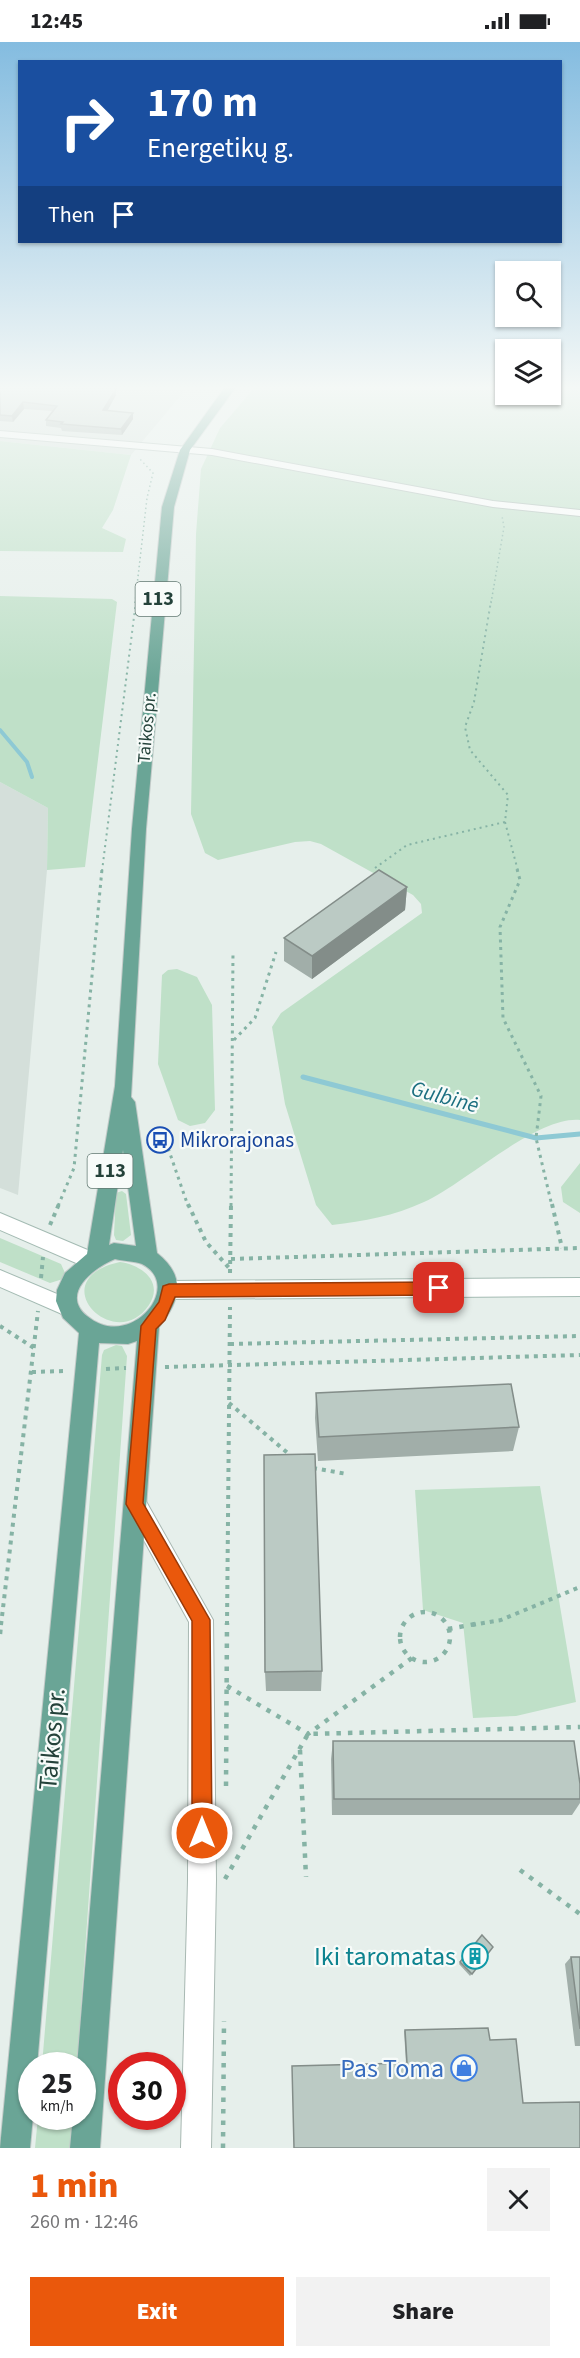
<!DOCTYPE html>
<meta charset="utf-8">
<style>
body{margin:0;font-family:"Source Sans 3",sans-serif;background:#f2f2f2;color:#202124;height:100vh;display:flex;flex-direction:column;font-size:22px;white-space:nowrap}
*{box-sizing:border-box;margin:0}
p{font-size:20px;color:#757577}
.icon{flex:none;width:33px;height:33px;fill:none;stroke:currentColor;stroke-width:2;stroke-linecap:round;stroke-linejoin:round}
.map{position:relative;height:2106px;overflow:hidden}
.drawer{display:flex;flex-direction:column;background:#fff;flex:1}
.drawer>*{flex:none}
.hud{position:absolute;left:18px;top:18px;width:544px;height:183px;border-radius:0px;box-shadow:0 2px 4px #0004;background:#1a4fa0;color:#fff;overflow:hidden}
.controls{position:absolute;left:495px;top:219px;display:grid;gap:12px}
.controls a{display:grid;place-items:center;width:66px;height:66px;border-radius:0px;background:#fff;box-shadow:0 2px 4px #0004;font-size:30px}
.speed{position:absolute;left:18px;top:2010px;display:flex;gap:12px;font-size:30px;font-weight:700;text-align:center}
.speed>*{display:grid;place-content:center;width:78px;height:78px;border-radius:50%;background:#fff;box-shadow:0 2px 4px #0004;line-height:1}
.speed small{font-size:15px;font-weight:400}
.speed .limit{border:9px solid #d22;background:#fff;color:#111}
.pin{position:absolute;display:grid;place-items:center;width:51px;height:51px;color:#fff;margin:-26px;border-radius:12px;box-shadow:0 3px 9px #0006}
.me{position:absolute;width:66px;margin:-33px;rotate:0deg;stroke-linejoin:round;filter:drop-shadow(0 0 4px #0008)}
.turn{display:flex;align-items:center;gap:21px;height:126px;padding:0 30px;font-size:27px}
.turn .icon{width:78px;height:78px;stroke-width:2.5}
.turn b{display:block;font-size:42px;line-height:51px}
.then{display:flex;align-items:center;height:57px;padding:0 30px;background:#0003;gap:12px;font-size:22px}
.round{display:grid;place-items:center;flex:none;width:63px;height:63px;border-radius:0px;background:#f2f2f2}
.summary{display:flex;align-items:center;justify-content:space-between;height:102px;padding:0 30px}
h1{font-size:36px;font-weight:800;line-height:45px;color:#ea580c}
.button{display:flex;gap:12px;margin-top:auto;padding:12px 30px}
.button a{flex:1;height:69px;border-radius:0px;background:#ea580c;color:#fff;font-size:24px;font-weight:800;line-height:69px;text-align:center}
.button a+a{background:#f2f2f2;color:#202124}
.status{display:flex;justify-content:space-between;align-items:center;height:42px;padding:0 30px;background:#fff;direction:ltr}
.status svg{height:16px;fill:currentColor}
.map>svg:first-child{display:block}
.built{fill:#d4dfda}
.green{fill:#bfe0c8}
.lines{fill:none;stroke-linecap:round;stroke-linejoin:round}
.stream-far1{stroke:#8ec9d4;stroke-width:4}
.stream{stroke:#8ec9d4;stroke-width:5}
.street-casing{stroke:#a8b8b2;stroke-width:2}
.secondary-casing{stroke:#a4bbb3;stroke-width:2}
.primary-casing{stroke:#c2cac8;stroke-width:2}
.path-far4{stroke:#86b3a5;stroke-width:1.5;stroke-dasharray:1.5 3;stroke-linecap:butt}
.path-far3{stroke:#86b3a5;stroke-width:2;stroke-dasharray:2 4;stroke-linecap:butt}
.path-far2{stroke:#86b3a5;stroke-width:3;stroke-dasharray:3 4.5;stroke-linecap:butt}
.path-far1{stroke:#86b3a5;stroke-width:4;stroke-dasharray:4 5;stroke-linecap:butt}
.path{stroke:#86b3a5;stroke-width:4.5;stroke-dasharray:4.5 7;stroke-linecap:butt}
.street{fill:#fff;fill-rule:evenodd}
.secondary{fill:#fff;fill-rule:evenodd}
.primary{fill:#6aa596;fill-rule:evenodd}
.wall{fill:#a1aea9}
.shaded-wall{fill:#838d89}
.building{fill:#bbcac4;stroke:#838d89;stroke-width:1.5}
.route{fill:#ea580c;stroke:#983908;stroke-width:1.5}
.labels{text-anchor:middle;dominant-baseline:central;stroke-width:4.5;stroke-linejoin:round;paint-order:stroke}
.far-street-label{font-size:18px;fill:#24423a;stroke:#f7fbf9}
.shield{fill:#f7fbf9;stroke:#637a73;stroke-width:1.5}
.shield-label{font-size:20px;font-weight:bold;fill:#24423a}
.transit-label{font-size:21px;fill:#164399;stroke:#f7fbf9;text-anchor:start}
.water-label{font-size:22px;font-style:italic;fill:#1c6f80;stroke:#f7fbf9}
.near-street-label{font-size:26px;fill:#24423a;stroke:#f7fbf9}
.near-culture-label{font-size:26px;fill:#0d838f;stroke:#f7fbf9;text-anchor:end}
.near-shop-label{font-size:26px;fill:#366cbe;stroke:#f7fbf9;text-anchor:end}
</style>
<div class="status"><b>12:45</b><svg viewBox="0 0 49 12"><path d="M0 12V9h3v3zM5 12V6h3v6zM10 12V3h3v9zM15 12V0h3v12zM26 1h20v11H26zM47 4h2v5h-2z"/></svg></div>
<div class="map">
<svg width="580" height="2106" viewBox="0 0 580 2106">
<rect width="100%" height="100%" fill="#e6efeb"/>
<!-- built -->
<path class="built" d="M0,345H177L186,347L131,413L0,399Z
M0,740L48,766L47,828L18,1153L0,1146Z"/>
<!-- green -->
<path class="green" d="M255,345H505L506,352H550L551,345H580V1078C536,1074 466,1141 424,1160C394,1174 364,1179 332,1183L316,1163L285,1062L272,985L281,971L422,871L421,862L413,853L321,802L310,799L295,800L218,818L205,811L191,772L196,492L201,427L220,386Z
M0,399L131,413L113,468L102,486L126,497L123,510L0,509Z
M0,554L112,557L117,560L85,825L47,828L48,766L0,740Z
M177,927L197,935L212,963L215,1068L205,1081L190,1084L178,1078L158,1022L162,933L168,928Z
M580,1121V1171L563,1160L561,1145Z
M122,1149L126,1152L131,1193L123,1199L116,1198L114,1193L116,1151Z
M0,1196L61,1222L65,1231L63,1237L50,1241L0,1220Z
M120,1220C142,1223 164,1240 149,1263C115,1314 40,1237 120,1220Z
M116,1303L122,1304L127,1314L77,2023H42L102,1313L104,1308Z
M540,1444L576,1660L516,1674L473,1676L463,1581L423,1568L415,1448Z
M38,2075H73L71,2106H35Z"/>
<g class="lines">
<!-- stream-far1 -->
<path class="stream-far1" d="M0,688L27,720L32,735"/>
<!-- stream -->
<path class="stream" d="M303,1035L536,1096L580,1092"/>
<!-- street casing -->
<g class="street-casing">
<path id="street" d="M0,389L212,407L493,459L580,468V474L493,465L212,413L0,395Z
M135,1451L143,1454L213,1578L216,1838L211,2106H181L188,1838L189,1580L124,1462L127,1454Z"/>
</g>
<!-- secondary casing -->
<g class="secondary-casing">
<path id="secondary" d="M0,1171L97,1212L100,1218L97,1224L90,1226L83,1224L0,1188Z
M0,1228L76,1260L79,1266L76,1272L69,1275L62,1272L0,1245Z
M580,1236V1254L169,1257L162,1254L159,1248L162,1242L169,1239Z"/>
</g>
<!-- primary casing -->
<g class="primary-casing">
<path id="primary" d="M225,345H236L190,408L174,465L146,787L131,1055L135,1060L157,1211C186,1234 181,1258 159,1285L100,2106H70L73,2074H82V2024H77L137,1299L128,1302L99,1301L37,2024H32L33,2074L30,2106H0L79,1291L63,1276L56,1259L57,1248L65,1231L87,1212L115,1044L132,787L162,465L180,408ZM123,1108L136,1204L114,1201L109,1203ZM115,1217C123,1219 134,1219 142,1222C185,1244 130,1310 87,1274C60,1252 93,1226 115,1217Z"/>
</g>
<!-- path-far4 -->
<path class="path-far4" d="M135,561L147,456L153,431L139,416
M491,561L504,485L502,474"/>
<!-- path-far3 -->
<path class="path-far3" d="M505,780L518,829
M375,826L407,803L505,780L508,753L470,708L465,685L474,660L491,559
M102,829L136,559"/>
<!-- path-far2 -->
<path class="path-far2" d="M517,827L520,838L500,885L503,976L541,1054L536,1096L552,1164
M234,998L255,976L276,910
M160,1098L165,1097L188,1164
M58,1164L74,1126L102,827
M231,1164L233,910"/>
<!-- path-far1 -->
<path class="path-far1" d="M188,1162L206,1200L230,1227
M552,1162L562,1206
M50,1183L59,1162
M231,1217L580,1206
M230,1231L231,1162
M41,1236L43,1215
M0,1284L34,1306
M230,1302L580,1294
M165,1325L580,1313
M106,1327L126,1326
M32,1330L66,1329
M229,1361L290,1413
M313,1426L347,1432
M1,1583L38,1269
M227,1583L230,1265
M472,1583L501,1578L580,1545"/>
<!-- path -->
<path class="path" d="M400 1595a25 25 0 1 1 50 0a25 25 0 1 1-50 0Z
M448,1587L481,1581
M0,1592L1,1581
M227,1644L308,1692L412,1616
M300,1708L306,1835
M226,1744L227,1581
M520,1828L580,1872
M225,1837L308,1692L580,1685
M223,2106L224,1979"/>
<!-- street -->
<use href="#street" class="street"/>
<!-- secondary -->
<use href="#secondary" class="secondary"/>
<!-- primary -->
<use href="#primary" class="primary"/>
</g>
<!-- wall -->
<path class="wall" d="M0,345L116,353L107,369L133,371V377L122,393L62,389L61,386L46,384V378L52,369L24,367L13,380L0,379Z
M407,845L405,868L312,937L284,919V896Z
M316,1351L519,1385L513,1409L318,1419L315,1376Z
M322,1629L321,1649H266L265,1630Z
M333,1699L580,1757V1761L572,1773H332L331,1717Z
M493,1905L470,1934L459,1922L460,1920Z
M571,1915H580V2004H575L565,1922Z
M405,1988L490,1998L523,2061L580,2106L406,2021L404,1989Z"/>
<!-- shaded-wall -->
<path class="shaded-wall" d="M116,347V353L104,375L103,368Z
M23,360L24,367L13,380L12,374Z
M133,371V377L122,393L121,387Z
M407,845L405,868L312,937V914Z"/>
<!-- building -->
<path class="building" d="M0,345H114L116,347L103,368L133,371L121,387L61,382L63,380L46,378L57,364L23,360L12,374L0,373Z
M379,828L407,845L312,914L284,896Z
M511,1342L519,1385L319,1395L316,1351Z
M315,1412L322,1629L265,1630L264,1413Z
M333,1699H574L580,1742V1757H334Z
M482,1893L493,1905L472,1932L460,1920Z
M571,1915H580V1987Z
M488,1986L490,1998L516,1997L523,2061L580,2060V2106H294L292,2024L407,2021L405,1988Z"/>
<!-- sky -->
<linearGradient id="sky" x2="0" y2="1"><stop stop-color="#84bce0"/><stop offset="0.54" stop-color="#f4f8f6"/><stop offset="1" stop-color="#f4f8f6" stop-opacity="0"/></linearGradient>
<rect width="580" height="640" fill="url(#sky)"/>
<!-- route -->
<path class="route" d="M439,1240L447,1246L439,1253L175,1255L165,1278L156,1287L143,1461L210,1578L212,1791L209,1798L202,1801L195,1798L192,1791V1579L126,1462L141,1284L159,1260L163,1244L169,1242Z"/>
<!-- icons -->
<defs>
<g id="bus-ring" transform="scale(1.35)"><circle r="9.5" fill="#f7fbf9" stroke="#1a4fb4" stroke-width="1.5"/><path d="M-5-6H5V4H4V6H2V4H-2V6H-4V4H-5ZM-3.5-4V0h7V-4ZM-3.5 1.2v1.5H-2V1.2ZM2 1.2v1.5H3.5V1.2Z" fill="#1a4fb4"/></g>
<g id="building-ring" transform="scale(1.35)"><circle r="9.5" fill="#f7fbf9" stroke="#0f9aa8" stroke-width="1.5"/><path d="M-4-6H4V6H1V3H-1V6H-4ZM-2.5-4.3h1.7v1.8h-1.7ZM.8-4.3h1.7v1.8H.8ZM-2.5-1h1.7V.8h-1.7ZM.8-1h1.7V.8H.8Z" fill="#0f9aa8"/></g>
<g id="shop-ring" transform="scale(1.35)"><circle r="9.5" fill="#f7fbf9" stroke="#3f7fe0" stroke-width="1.5"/><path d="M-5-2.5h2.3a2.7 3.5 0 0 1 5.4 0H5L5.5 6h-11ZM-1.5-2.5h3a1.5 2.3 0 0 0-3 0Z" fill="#3f7fe0"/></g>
</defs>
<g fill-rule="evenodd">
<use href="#bus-ring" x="160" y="1098"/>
<use href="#building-ring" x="475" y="1914"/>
<use href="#shop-ring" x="464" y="2026"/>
</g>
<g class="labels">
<!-- far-street labels -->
<g class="far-street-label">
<text transform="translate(147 686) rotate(-85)">Taikos pr.</text>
</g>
<!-- shield labels -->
<g class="shield">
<rect x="135.5" y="540" width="45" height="34" rx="4.5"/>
<rect x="87.5" y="1112" width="45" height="34" rx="4.5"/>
</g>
<g class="shield-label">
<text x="158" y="557">113</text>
<text x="110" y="1129">113</text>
</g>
<!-- transit labels -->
<g class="transit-label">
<text x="180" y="1098">Mikrorajonas</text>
</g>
<!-- water labels -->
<g class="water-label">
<text transform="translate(445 1055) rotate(15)">Gulbinė</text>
</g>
<!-- near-street labels -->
<g class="near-street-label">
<text transform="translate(52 1697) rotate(-85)">Taikos pr.</text>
</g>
<!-- near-culture labels -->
<g class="near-culture-label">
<text x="456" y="1914">Iki taromatas</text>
</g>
<!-- near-shop labels -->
<g class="near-shop-label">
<text x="444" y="2026">Pas Toma</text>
</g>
</g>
</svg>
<div class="controls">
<a><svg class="icon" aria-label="search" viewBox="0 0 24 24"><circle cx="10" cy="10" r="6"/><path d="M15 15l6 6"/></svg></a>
<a><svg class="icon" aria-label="layers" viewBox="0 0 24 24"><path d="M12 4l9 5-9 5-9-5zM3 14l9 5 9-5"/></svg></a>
</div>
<div class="speed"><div>25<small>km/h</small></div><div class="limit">30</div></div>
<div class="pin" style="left:439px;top:1246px;background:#d93025"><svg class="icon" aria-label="arrive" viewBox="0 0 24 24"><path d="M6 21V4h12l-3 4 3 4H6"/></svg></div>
<svg class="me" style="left:202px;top:1791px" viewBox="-20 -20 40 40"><circle r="17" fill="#ea580c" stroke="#fff" stroke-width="3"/><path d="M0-11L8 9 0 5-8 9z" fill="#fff"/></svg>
<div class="hud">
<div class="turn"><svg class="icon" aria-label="right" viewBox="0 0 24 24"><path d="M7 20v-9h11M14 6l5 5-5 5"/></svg><div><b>170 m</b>Energetikų g.</div></div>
<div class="then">Then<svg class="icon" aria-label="arrive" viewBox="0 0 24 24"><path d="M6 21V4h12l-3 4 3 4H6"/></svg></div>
</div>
</div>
<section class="drawer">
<div class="summary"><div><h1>1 min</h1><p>260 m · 12:46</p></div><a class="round"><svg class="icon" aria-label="close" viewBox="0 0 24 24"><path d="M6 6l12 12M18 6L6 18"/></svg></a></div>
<div class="button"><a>Exit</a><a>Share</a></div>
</section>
